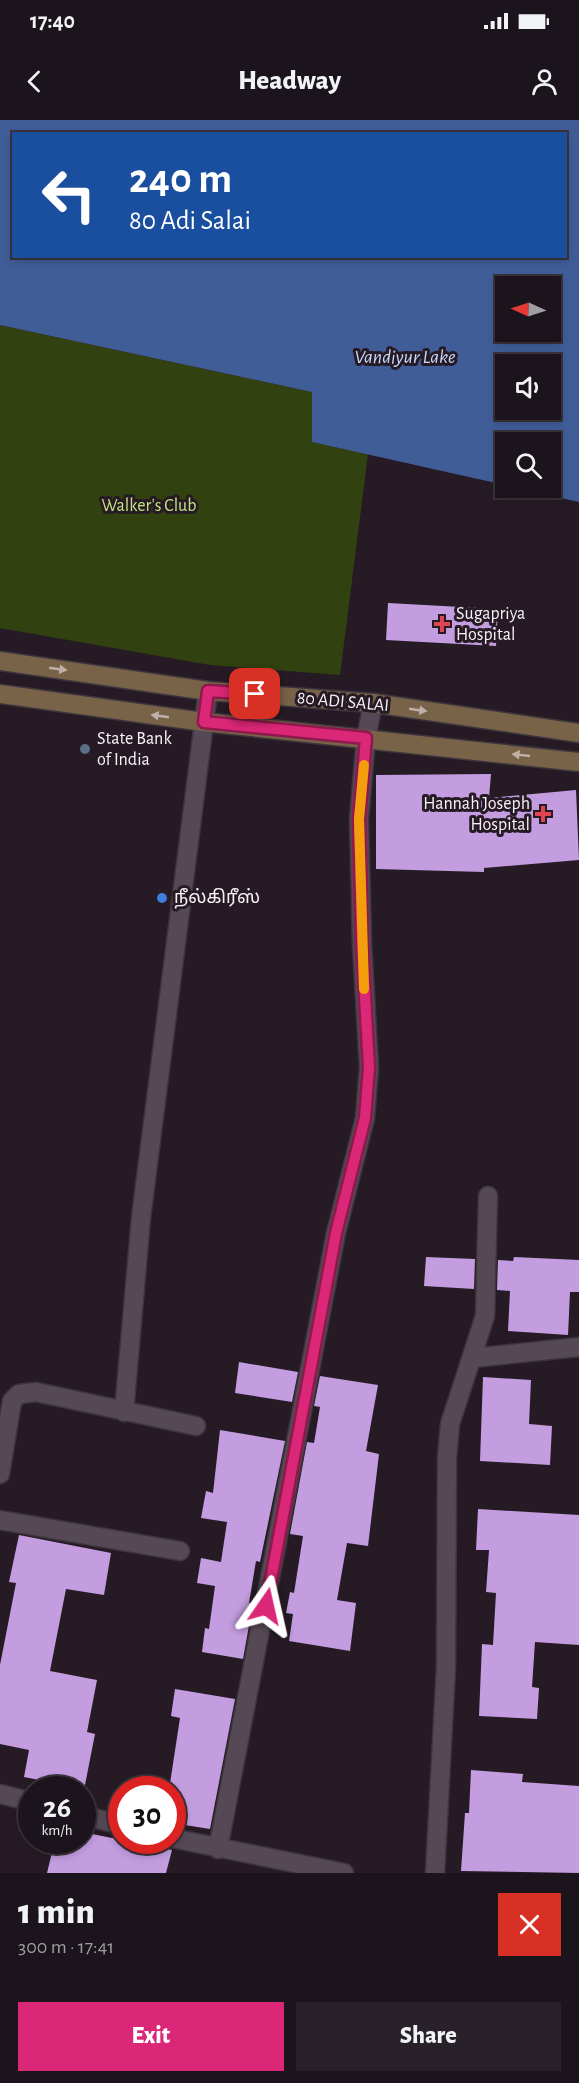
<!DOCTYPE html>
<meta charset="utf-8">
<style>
body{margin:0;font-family:"Alegreya Sans","Noto Sans Tamil",sans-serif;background:#292129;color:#f1f3f6;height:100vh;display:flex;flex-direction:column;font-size:22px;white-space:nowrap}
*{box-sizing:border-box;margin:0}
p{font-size:20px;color:#a09ea3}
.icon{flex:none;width:33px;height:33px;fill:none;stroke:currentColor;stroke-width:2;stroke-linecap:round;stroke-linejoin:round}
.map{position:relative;height:1753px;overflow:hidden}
.drawer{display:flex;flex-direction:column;background:#1c141c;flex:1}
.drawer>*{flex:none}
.top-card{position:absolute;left:12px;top:12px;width:555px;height:126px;border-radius:0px;box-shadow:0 3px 9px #0003,0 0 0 2px #3a333b;background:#1a4fa0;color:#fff;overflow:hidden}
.needle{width:39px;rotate:273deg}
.controls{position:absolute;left:495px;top:156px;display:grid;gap:12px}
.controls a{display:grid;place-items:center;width:66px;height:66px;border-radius:0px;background:#1c141c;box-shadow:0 3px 9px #0003,0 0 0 2px #3a333b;font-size:30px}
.speed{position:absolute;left:18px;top:1656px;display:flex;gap:12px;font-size:30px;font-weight:700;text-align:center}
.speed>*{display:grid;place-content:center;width:78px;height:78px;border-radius:50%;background:#1c141c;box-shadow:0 3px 9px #0003,0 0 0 2px #3a333b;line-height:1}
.speed small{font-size:15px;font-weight:400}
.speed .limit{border:9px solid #d22;background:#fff;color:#111}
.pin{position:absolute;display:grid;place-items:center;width:51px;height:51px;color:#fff;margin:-26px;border-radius:12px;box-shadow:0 3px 9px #0006}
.me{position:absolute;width:66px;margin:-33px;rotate:11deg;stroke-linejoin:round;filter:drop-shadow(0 0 4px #0008)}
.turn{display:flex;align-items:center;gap:21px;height:126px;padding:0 18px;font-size:27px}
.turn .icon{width:78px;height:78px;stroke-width:2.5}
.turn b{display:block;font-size:42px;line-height:51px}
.round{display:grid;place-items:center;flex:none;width:63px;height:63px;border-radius:0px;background:#292129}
.headline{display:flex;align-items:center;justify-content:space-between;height:102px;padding:0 18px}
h1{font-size:36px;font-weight:800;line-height:45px}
.action{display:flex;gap:12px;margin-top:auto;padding:12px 18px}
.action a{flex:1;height:69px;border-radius:0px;background:#db2777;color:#fff;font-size:24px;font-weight:800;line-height:69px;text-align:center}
.action a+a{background:#292129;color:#f1f3f6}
.status{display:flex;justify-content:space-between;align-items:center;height:42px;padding:0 30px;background:#1c141c;direction:ltr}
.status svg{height:16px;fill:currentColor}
header{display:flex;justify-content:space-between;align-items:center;height:78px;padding:0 18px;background:#1c141c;font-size:27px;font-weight:800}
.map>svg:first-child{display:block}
.green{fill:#324110}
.water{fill:#405d98;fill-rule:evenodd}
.building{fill:#c39de0}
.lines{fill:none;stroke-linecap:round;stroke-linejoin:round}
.street-casing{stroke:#3d353d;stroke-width:21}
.secondary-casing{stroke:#3d353d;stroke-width:21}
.street{stroke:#554955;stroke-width:18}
.secondary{stroke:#786348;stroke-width:18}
.oneway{fill:#bfb1a9}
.route-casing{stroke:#8e194d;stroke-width:15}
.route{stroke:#db2777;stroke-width:10}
.slow{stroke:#f59e0b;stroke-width:10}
.health-dot{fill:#e0444e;stroke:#261b25;stroke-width:2}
.service-dot{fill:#5c6f8a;stroke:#261b25;stroke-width:2}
.shop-dot{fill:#3f7fe0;stroke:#261b25;stroke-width:2}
.labels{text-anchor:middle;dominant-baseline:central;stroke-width:6;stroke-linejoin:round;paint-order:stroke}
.park-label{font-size:18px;fill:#c1e27f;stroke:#261b25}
.poi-label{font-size:18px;fill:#f9f1f8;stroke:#261b25;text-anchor:start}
.street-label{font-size:18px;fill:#f9f1f8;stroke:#261b25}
.water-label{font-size:20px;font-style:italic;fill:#c6d9fc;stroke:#261b25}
</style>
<div class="status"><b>17:40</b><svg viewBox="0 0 49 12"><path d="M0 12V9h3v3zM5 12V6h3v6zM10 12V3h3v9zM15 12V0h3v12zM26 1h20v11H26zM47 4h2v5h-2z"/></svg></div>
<header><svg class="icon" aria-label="back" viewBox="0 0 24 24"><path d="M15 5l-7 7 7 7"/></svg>Headway<svg class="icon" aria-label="person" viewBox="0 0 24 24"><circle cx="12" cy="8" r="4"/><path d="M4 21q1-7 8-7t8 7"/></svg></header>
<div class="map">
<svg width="579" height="1753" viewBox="0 0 579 1753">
<rect width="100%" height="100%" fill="#261b25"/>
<!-- green -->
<path class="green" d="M0,205L312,272V322L368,334L340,555L210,545L0,508Z"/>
<!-- water -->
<path class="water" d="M0,0H579V382L516,368H550V322H506L505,365L312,322V272L0,205ZM14,14H566V136H14ZM506,166H550V212H506ZM506,244H550V290H506Z"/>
<!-- building -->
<path class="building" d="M388,483L498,489L496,526L386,520Z
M491,654L489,678L576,670L579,740L484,748V752L376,749V655Z
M426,1137L475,1139L474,1169L424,1166Z
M514,1137L579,1140V1172H570L568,1215L508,1211L510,1171L497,1170L498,1140L513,1141Z
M239,1242L298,1252L292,1282L235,1273Z
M320,1256L378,1265L366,1331L379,1334L368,1426L347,1423L337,1480L356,1483L350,1531L289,1521L293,1494L286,1493L290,1472L294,1473L303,1416L290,1414L307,1322L314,1323L320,1287L314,1286Z
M483,1257L531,1260L529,1304L552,1306L550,1345L480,1341Z
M220,1310L285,1321L260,1442L256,1441L249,1483H253L243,1539L202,1532L205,1508L209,1509L215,1466L197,1463L201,1438L221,1442L227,1402L201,1398L206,1371L213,1373Z
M478,1389L579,1395V1525L535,1522L532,1567L539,1568L537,1599L479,1596L482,1524L493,1525L496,1473L486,1472L489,1430H476Z
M19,1415L111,1433L104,1475L66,1469L50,1551L97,1560L87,1612L95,1614L84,1670H58L59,1664L24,1657L29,1630L0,1624V1545L16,1463L9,1462Z
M175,1569L235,1579L210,1709L172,1703V1670H169L180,1598L171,1596Z
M471,1650L523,1654L522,1662L579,1666V1753L461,1751L465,1693H469Z
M82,1712L172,1730L166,1753H47L55,1720H82Z"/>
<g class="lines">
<!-- street casing -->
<g class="street-casing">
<path id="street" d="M472,1238L579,1227
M124,1292L141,1098L208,571
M0,1354L12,1281L19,1274L36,1272L196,1306
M0,1400L180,1431
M0,1674L32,1682
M82,1695L122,1705
M172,1718L344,1753
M218,1729L336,1113L365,998L369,947L362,824L359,699L366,618L373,583
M435,1753L446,1547L447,1338L450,1304L485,1196L488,1076"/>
</g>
<!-- secondary casing -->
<g class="secondary-casing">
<path id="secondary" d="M0,541L208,571L373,583L579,613
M0,574L204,602L579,642"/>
</g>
<!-- street -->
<use href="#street" class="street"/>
<!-- secondary -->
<use href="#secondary" class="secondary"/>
</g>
<!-- one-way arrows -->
<defs><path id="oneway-solid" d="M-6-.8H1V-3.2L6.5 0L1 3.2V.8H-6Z" transform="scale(1.5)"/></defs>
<g class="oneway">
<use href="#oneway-solid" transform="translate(58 549) rotate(8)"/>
<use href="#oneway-solid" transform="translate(418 590) rotate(8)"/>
<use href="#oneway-solid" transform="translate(160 596) rotate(-172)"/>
<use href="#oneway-solid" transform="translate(521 635) rotate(-174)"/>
</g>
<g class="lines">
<!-- route casing -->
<g class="route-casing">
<path id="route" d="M255,574L208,571L204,602L366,618L359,699L362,824L369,947L365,998L336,1113L266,1486"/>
</g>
<!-- route -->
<use href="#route" class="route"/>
<!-- slow -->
<path class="slow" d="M364,645L359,699L364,869"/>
</g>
<!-- markers -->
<g class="health-dot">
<path d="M439 495h6v6h6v6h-6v6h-6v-6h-6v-6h6z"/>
<path d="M540 685h6v6h6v6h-6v6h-6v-6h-6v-6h6z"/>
</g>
<circle class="service-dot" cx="85" cy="629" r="6"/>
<circle class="shop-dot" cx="162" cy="778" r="6"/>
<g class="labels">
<!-- park labels -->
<g class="park-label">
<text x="149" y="386">Walker's Club</text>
</g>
<!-- poi labels -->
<g class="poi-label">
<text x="456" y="494">Sugapriya<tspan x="456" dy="21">Hospital</tspan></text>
<text x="97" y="619">State Bank<tspan x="97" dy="21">of India</tspan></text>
<text x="530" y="684" text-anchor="end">Hannah Joseph<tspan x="530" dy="21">Hospital</tspan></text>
<text x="174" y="778">நீல்கிரீஸ்</text>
</g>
<!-- street labels -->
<g class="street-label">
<text transform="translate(343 582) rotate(5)">80 ADI SALAI</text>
</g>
<!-- water labels -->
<g class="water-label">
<text x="405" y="237">Vandiyur Lake</text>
</g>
</g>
</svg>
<div class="controls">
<a><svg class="needle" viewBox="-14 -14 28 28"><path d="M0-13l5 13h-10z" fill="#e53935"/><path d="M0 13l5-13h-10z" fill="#a09ea3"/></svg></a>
<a><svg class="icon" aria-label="sound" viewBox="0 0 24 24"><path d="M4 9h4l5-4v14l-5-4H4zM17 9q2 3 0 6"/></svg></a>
<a><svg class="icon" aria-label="search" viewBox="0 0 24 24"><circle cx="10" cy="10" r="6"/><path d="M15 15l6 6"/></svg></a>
</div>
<div class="speed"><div>26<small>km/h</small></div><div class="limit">30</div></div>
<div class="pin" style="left:255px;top:574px;background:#d93025"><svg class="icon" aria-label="arrive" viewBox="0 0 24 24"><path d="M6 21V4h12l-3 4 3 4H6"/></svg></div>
<svg class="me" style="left:266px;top:1486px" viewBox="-20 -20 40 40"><path d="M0-17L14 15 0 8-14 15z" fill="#db2777" stroke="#fff" stroke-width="4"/></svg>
<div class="top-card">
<div class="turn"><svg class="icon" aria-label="left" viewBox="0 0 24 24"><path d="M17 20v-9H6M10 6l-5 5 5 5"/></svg><div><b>240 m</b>80 Adi Salai</div></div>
</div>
</div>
<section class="drawer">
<div class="headline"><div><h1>1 min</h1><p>300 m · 17:41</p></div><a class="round" style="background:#d93025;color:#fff"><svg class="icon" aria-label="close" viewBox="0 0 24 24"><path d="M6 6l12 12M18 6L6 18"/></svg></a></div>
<div class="action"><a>Exit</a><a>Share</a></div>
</section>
